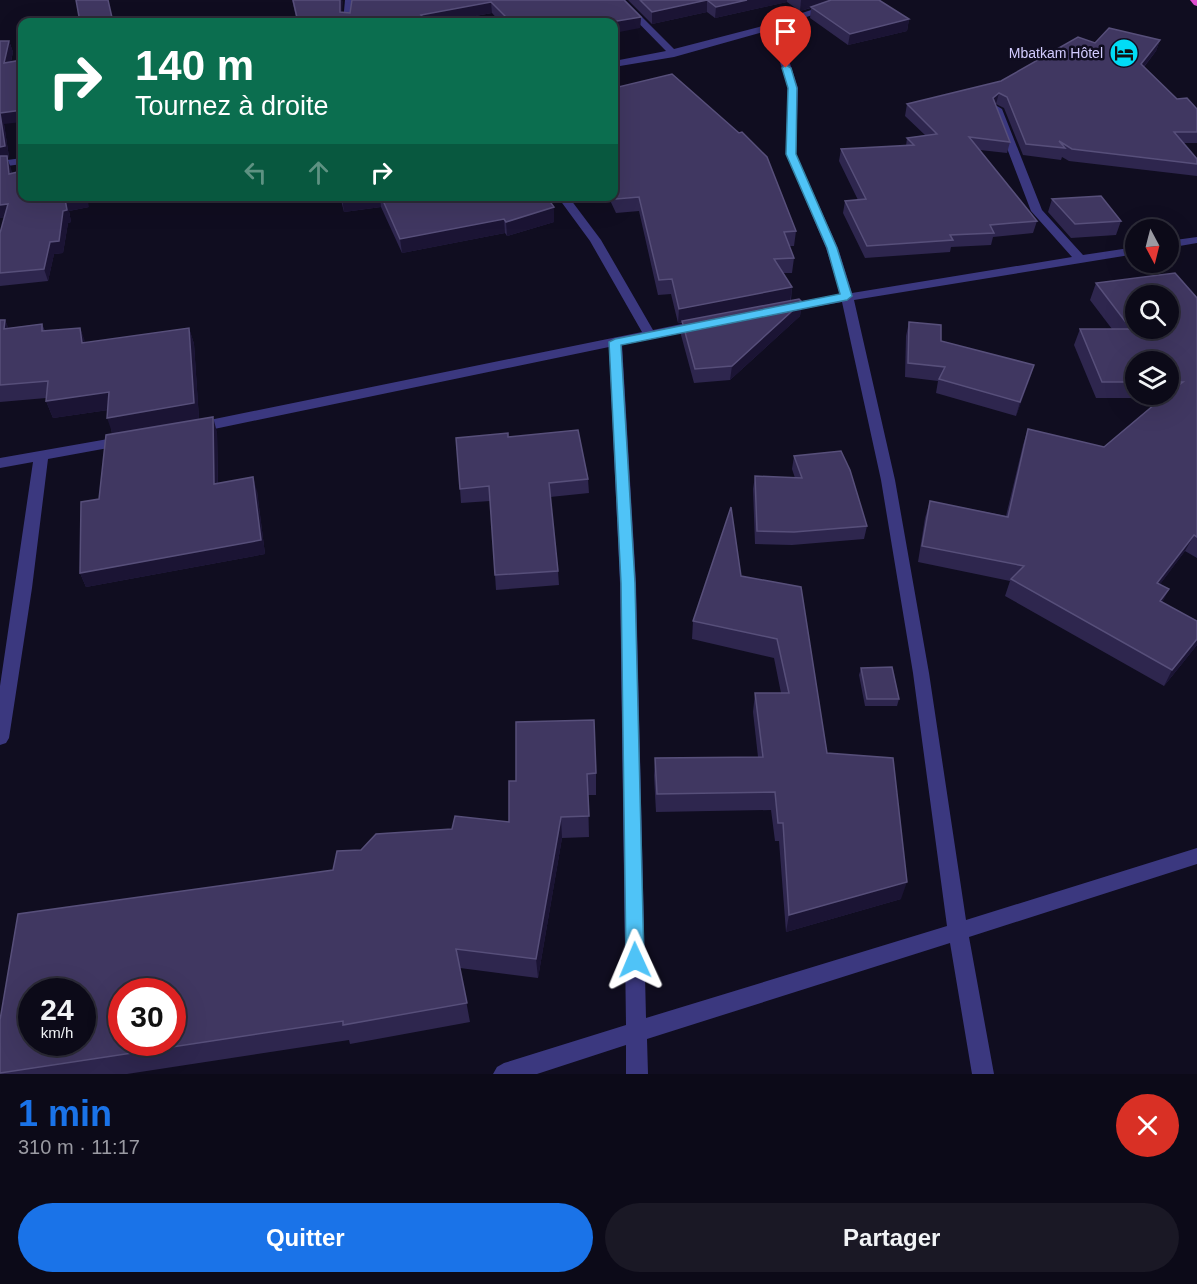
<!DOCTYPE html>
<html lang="fr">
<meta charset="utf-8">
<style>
body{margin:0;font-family:Helvetica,sans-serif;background:#1a1825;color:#f1f3f6;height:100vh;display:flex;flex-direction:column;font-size:22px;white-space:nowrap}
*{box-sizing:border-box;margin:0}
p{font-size:20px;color:#9a9aa2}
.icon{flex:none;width:33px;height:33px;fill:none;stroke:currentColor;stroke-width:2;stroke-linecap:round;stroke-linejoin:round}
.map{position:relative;height:1074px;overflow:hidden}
.side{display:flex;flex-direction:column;background:#0c0a18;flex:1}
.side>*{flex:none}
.hud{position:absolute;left:18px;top:18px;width:600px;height:183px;border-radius:12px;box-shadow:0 6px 24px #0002,0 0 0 2px #2c2b37;background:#0b6e4f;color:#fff;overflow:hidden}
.needle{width:39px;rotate:173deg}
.controls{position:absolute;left:1125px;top:219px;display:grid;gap:12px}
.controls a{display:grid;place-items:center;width:54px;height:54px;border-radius:50%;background:#0c0a18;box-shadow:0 6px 24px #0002,0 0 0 2px #2c2b37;font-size:30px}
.speed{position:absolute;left:18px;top:978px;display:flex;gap:12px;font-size:30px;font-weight:700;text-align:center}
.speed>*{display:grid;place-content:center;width:78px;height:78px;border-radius:50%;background:#0c0a18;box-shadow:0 6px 24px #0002,0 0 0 2px #2c2b37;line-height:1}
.speed small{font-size:15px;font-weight:400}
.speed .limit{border:9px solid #d22;background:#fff;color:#111}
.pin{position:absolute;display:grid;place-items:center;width:51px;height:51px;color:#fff;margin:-62px -26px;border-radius:50% 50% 50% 0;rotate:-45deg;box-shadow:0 0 6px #0007}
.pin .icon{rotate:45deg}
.me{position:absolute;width:66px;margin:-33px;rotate:359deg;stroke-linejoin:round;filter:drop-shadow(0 0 4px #0008)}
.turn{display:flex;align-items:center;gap:21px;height:126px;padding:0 18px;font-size:27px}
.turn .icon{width:78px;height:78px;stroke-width:2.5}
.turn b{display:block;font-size:42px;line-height:51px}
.lanes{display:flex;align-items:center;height:57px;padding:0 18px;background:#0003;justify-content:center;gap:30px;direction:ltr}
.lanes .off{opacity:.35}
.round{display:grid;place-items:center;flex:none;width:63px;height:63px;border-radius:32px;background:#1a1825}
.overview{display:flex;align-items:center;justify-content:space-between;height:102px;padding:0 18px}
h1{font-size:36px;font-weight:800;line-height:45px;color:#1a73e8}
.primary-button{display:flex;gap:12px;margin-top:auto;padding:12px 18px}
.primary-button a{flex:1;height:69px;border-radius:36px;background:#1a73e8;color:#fff;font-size:24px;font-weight:800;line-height:69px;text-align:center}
.primary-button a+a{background:#1a1825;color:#f1f3f6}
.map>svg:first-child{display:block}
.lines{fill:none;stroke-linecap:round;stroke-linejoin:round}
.minor{fill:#3b387f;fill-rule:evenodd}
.trunk{fill:#df4ece;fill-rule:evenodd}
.wall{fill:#2e264e;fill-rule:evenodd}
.shaded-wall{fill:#1b1434}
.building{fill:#403761;stroke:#574f7a;stroke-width:1.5;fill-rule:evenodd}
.route{fill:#4fc3f7;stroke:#337fa1;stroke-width:1.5}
.labels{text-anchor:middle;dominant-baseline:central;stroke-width:5;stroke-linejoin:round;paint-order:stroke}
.far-poi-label{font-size:14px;fill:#d3ccff;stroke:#100d20;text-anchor:end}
</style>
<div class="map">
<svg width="1197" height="1074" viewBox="0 0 1197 1074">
<rect width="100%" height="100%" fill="#100d20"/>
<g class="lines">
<!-- minor -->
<path class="minor" d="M345,0H353L352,22H343Z
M616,0H625L674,49L759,27L842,0H855L778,27L798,88L796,154L838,248L852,293L1072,257L1031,211L992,109L997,106L1002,109L1042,210L1083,255L1136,247V254L854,300L895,480L929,673L966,920L1197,848V864L969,937L994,1074H972L950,943L647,1039L648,1074H626V1045L537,1074H493L497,1067L504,1063L626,1025L620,583L609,347L195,433L188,428L195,423L642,332L590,241L557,196H568L601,240L653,330L701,320L707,324L701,328L622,344L636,583L646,1018L947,926L913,673L881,480L842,302L783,312L777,308L783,304L841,295L826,248L786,154L788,88L770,30L674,57L614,67V61L666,51Z
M22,158V164L0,167V161Z
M1197,237V243L1168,248V241Z
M125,436L132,441L130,444L48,459L32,588L9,738L6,743L0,745V686L33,462L0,468V458Z"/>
<!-- trunk -->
<path class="trunk" d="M1190,0H1197V6L1194,5Z"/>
</g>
<!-- wall -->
<path class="wall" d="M292,0H342V12L350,13L352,0H624L641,17L640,28L614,22H500L492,13L442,22H297Z
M628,0H879L909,19L907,31L848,45L810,18L811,8L800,11L787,2L715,18L707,12L652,24Z
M1160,40L1156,51L1144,67L1177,99L1197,109V143H1183L1197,159V176L1069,161L1062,157L1061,160L1023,155L1004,108L996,104L995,105L1010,142L1007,153L980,150L1037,221L1033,233L993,237L991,245L951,247L950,252L865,258L843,213L845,201L858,200L839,161L841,149L906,146L907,138L925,135L905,116L907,104L1001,81L1095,43Z
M0,41H9L13,52L11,62L4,124L9,157L7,158L12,173L89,207L69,211L71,222L68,223L63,253L54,254L48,281L0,286V233L5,217L0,218Z
M614,88L796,231L794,246H789L794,258L792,273H783L792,287L791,300L802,302L800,316L730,380L694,383L681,335L682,323H678L671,294L658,295L639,211L616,213L608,196H614Z
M340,196H546L554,207V222L507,236L505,233L402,253L381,207L344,212Z
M1052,199L1121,221L1116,235L1071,238L1048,212Z
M1096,283L1197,298V558L1185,551L1160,584L1163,603L1197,621V645L1164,686L1005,596L1010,581L918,562L925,518L930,501L1006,516L1023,445L1028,429L1104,447L1162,398H1096L1074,345L1080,329H1112L1090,300ZM1136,362H1168V394H1136Z
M0,320H5L8,328L42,324L45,331L80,328L85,343L189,328L194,344L199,419L217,432L218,483L257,491L265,554L86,587L80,573L99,499L112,434L108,410L53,418L46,401V398L0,402Z
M909,322L941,341L1034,365L1016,416L936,393L938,381L905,377L906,336Z
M508,437L588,479L589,493L550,497L558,571L559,585L496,590L490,501L461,503L460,489Z
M794,456L867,526L864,539L792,545L755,544L753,489L755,476L795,478L792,469Z
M741,576L801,587L827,753L901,899L786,932L779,841H775L771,810L656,812L654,776L655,758L758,757L753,712L755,693H781L774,658L692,639L693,621Z
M861,668L899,699L897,706H865L859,675Z
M594,720L596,773V795H588L589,837L562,838L538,978L460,968L470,1022L350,1044L349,1040L127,1074H0V1020L333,870L361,850L452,829L509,822L516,781Z"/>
<!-- shaded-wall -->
<path class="shaded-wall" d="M340,0H342L343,2L341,22L340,12Z
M707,0V12L652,24V12Z
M747,0H787V2L715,18L716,7Z
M801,0H835L800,11Z
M491,2L492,13L442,22H422L421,15Z
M641,17L640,28L614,33V22H611Z
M909,19L907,31L848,45L850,34Z
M1160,40L1156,51L1137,75L1141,64Z
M9,41L13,52L8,74L4,63Z
M999,93L996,104L990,110L993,98Z
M22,110V122L4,124L9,157L7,158L11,168L14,185L0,159V113Z
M77,196H87L89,207L69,211L71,222L68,223L63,253L54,254L48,281L44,269L50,242L63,211L65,199Z
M351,196H380L381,207L344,212L342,198Z
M8,204L13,216L0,218V205Z
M554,207V222L507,236L506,222Z
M504,219L505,233L402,253L400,239Z
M792,287L790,302L678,323L679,309Z
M802,302L800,316L730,380L732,366Z
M5,320L12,336L4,329Z
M80,328L86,344L82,343Z
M189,328L194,344L199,419L113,435L107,418Z
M1034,365L1030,379L1016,416L1020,402Z
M109,392L115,409L53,418L46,401Z
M213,417L217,432L218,498L214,484Z
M253,477L257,491L265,554L86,587L80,573Z
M1194,535L1185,551L1149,599L1157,583Z
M1169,589L1161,606L1160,601Z
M1197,639V645L1164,686L1172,670Z
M561,817L562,838L538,978L536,959Z
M907,882L901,899L786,932L789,915Z"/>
<!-- building -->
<path class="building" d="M76,0H108L113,22H80Z
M293,0H340V12L350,13L352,0H624L641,17L611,22H511L491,2L421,15L427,22H298Z
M640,0H747L716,7L707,0L652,12Z
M831,0H879L909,19L850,34L811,7Z
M1109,28L1160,40L1141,64L1177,99L1187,98L1197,109V132H1174L1197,159V164L1072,149L1059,141L1065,148L1026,144L1007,97L999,93L993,98L1010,142L969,137L1037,221L990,225L994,233L950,235L953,240L867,246L845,201L866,199L841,149L914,145L907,138L937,134L907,104L1001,81L1078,37L1095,43Z
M0,41H9L4,63L22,60V110L0,113L5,146L0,147Z
M672,74L739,133L742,132L767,157L796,231L784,232L794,258L774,259L792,287L679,309L672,279L659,280L639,197L616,199L614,194V88Z
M0,156H7L9,174L22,171V196H77L65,199L67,210L63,211L59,241L50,242L44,269L0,273V233L8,204L0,205Z
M381,196H546L554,207L506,222L504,219L400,239Z
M1101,196L1121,221L1075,224L1052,199Z
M1175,273L1197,298V537L1194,535L1157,583L1169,589L1160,601L1197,621V639L1172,670L1011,579L1024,566L922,546L930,501L1008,517L1028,429L1104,447L1167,394H1168V393L1183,382H1168V362H1136V382H1102L1080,329H1131L1096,283ZM1136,296H1168V328H1136Z
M799,299L802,302L732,366L695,369L682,321Z
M0,320H5L4,329L42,324V331L80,328L82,343L189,328L194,403L107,418L109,392L46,401L48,381L0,385Z
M909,322L941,325V341L1034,365L1020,402L939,379L945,367L908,363Z
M213,417L214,484L253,477L261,540L80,573L81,502L99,499L106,435Z
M578,430L588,479L549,483L558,571L495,575L489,486L460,489L456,438L508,433V437Z
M841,451L850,470L867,526L794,532L757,531L755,476L802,478L794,456Z
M731,507L741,576L801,587L827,753L893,758L907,882L789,915L783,823H778L775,792L657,794L655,758L763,757L755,693H789L777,639L693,621Z
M892,667L899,699H867L861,668Z
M594,720L596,773L587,774L589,816L561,817L536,959L456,949L467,1003L343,1025V1021L0,1073V1020L18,914L333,870L337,851L361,850L376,834L452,829L455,816L509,822V781H516V722ZM32,992H82V1042H32ZM122,992H172V1042H122Z"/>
<!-- route -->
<path class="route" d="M786,65L791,68L797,88L796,154L837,248L852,296L847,300L621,345L635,583L644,960L641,966L635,969L629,966L626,960L621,583L609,342L615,339L840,294L827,248L786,154L788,88L782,68Z"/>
<!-- icons -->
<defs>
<g id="hotel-disc" transform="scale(1.5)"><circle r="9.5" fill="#01dcf6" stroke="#100d20"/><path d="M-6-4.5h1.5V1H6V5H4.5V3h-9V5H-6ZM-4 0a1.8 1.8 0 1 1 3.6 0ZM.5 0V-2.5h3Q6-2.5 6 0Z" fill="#111"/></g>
</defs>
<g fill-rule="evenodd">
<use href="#hotel-disc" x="1124" y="53"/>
</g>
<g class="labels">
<!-- far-poi labels -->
<g class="far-poi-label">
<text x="1103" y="53">Mbatkam Hôtel</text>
</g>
</g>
</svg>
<div class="controls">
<a><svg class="needle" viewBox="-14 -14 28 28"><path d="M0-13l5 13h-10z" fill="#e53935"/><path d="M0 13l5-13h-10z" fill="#9a9aa2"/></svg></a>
<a><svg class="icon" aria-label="search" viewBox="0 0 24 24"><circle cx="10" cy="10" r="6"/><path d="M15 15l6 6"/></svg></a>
<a><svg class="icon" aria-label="layers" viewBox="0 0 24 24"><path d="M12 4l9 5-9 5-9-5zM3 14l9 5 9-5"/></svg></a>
</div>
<div class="speed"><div>24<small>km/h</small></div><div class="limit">30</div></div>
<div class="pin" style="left:786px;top:68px;background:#d93025"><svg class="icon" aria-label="arrive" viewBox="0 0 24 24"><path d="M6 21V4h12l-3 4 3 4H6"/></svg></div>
<svg class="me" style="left:635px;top:960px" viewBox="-20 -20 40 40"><path d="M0-17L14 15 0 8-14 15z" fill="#4fc3f7" stroke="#fff" stroke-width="4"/></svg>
<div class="hud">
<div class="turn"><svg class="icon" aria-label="right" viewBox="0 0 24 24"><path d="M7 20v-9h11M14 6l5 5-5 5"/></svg><div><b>140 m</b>Tournez à droite</div></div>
<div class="lanes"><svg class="icon off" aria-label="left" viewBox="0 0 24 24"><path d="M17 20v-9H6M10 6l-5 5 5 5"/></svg><svg class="icon off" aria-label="ahead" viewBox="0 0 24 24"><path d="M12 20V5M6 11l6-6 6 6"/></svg><svg class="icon" aria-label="right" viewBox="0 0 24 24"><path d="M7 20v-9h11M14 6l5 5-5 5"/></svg></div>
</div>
</div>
<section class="side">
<div class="overview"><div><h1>1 min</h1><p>310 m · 11:17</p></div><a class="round" style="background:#d93025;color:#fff"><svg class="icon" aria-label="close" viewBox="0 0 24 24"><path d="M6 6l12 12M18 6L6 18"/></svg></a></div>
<div class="primary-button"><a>Quitter</a><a>Partager</a></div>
</section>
